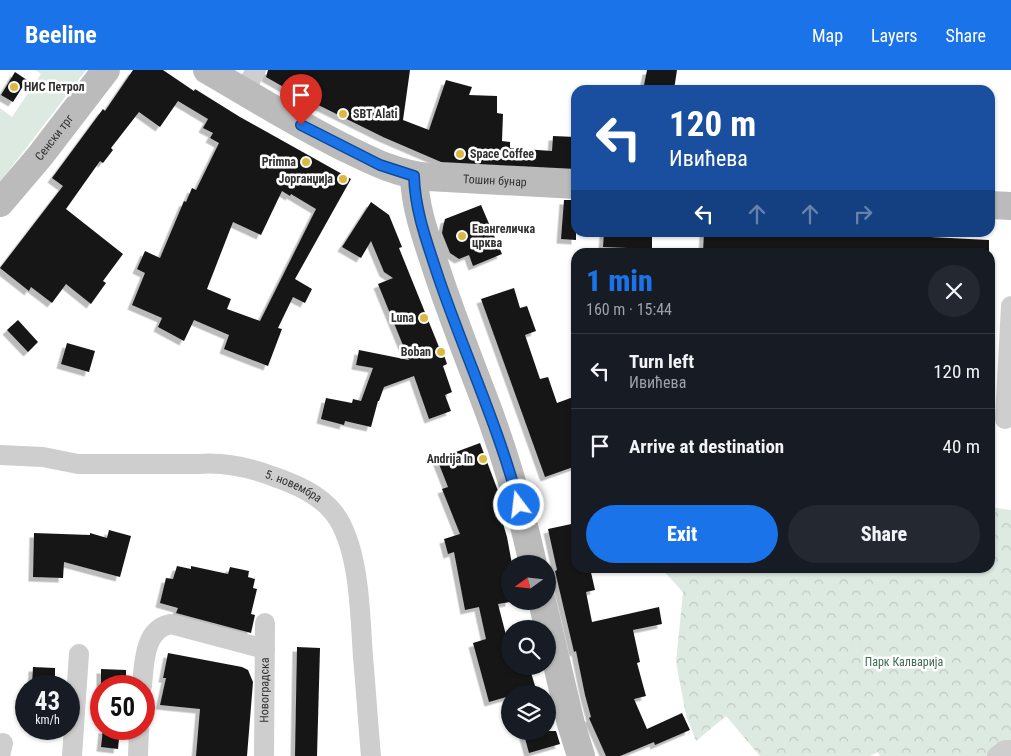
<!DOCTYPE html>
<meta charset="utf-8">
<style>
body{margin:0;font-family:"Roboto Condensed",sans-serif;background:#242831;color:#f1f3f6;height:100vh;display:flex;flex-direction:column;font-size:19px;white-space:nowrap}
*{box-sizing:border-box;margin:0}
p{font-size:16px;color:#9ea1a6}
.icon{flex:none;width:28px;height:28px;fill:none;stroke:currentColor;stroke-width:2;stroke-linecap:round;stroke-linejoin:round}
.map{position:relative;flex:1;overflow:hidden}
.sheet{position:absolute;left:571px;top:178px;width:424px;height:325px;display:flex;flex-direction:column;background:#171b24;border-radius:15px;box-shadow:0 1px 4px #0004}
.sheet>*{flex:none}
.hud{position:absolute;left:571px;top:15px;width:424px;height:152px;border-radius:15px;box-shadow:0 1px 4px #0004;background:#1a4fa0;color:#fff;overflow:hidden}
.needle{width:32px;rotate:255deg}
.controls{position:absolute;left:501px;top:485px;display:grid;gap:10px}
.controls a{display:grid;place-items:center;width:55px;height:55px;border-radius:50%;background:#171b24;box-shadow:0 1px 4px #0004;font-size:25px}
.speed{position:absolute;left:15px;top:605px;display:flex;gap:10px;font-size:25px;font-weight:700;text-align:center}
.speed>*{display:grid;place-content:center;width:65px;height:65px;border-radius:50%;background:#171b24;box-shadow:0 1px 4px #0004;line-height:1}
.speed small{font-size:12px;font-weight:400}
.speed .limit{border:8px solid #d22;background:#fff;color:#111}
.pin{position:absolute;display:grid;place-items:center;width:42px;height:42px;color:#fff;margin:-51px -21px;border-radius:50% 50% 50% 0;rotate:-45deg;box-shadow:0 0 5px #0007}
.pin .icon{rotate:45deg}
.me{position:absolute;width:55px;margin:-28px;rotate:345deg;stroke-linejoin:round;filter:drop-shadow(0 0 4px #0008)}
.turn{display:flex;align-items:center;gap:18px;height:105px;padding:0 15px;font-size:22px}
.turn .icon{width:65px;height:65px;stroke-width:2.5}
.turn b{display:block;font-size:35px;line-height:42px}
.lanes{display:flex;align-items:center;height:48px;padding:0 15px;background:#0003;justify-content:center;gap:25px;direction:ltr}
.lanes .off{opacity:.35}
.round{display:grid;place-items:center;flex:none;width:52px;height:52px;border-radius:26px;background:#242831}
.overview{display:flex;align-items:center;justify-content:space-between;height:85px;padding:0 15px}
h1{font-size:30px;font-weight:800;line-height:38px;color:#1a73e8}
.cta{display:flex;gap:10px;margin-top:auto;padding:10px 15px}
.cta a{flex:1;height:58px;border-radius:30px;background:#1a73e8;color:#fff;font-size:20px;font-weight:800;line-height:58px;text-align:center}
.cta a+a{background:#242831;color:#f1f3f6}
ul{padding:0;list-style:none}
li{display:flex;align-items:center;gap:15px;height:75px;padding:0 15px;border-top:1px solid #363941}
li div{flex:1}
li b{display:block;font-size:19px}
li em{font-style:normal}
header{display:flex;align-items:center;gap:30px;box-sizing:border-box;height:70px;padding:0 25px;background:#1a73e8;color:#fff}
header strong{font-size:24px}
nav{display:flex;gap:28px;margin-inline-start:auto;font-size:18px}
.map>svg:first-child{display:block}
.grass{fill:#ddeae1}
.forest{fill:url(#forest-crowns)}
.building{fill:#181818;fill-rule:evenodd;filter:url(#shadow)}
.lines{fill:none;stroke-linecap:round;stroke-linejoin:round}
.minor{stroke:#cecece;stroke-width:20}
.secondary{stroke:#bbb;stroke-width:28}
.route-casing{stroke:#114b97;stroke-width:12}
.route{stroke:#1a73e8;stroke-width:9}
.poi-dot{fill:#dbb940;stroke:#fff;stroke-width:2}
.labels{text-anchor:middle;dominant-baseline:central;stroke-width:5;stroke-linejoin:round;paint-order:stroke}
.poi-label{font-size:12px;font-weight:bold;fill:#313131;stroke:#fff;text-anchor:end}
.street-label{font-size:12px;fill:#313131;stroke:#fff}
.park-label{font-size:12px;fill:#406b51;stroke:#fff}
</style>
<header>
<strong>Beeline</strong>
<nav><a>Map</a><a>Layers</a><a>Share</a></nav>
</header>
<div class="map">
<svg width="1011" height="686" viewBox="0 0 1011 686">
<defs>
<pattern id="forest-crowns" width="20" height="18" patternUnits="userSpaceOnUse" patternTransform="scale(1.25)"><rect width="20" height="18" fill="#ddeae1"/><path d="M2 6a3 3 0 1 1 6 0M12 15a3 3 0 1 1 6 0" fill="none" stroke="#bec9c2"/></pattern>
<filter id="shadow"><feDropShadow dx="-4.5" dy="4.5" stdDeviation="0" flood-color="#0004"/></filter>
</defs>
<rect width="100%" height="100%" fill="#fff"/>
<!-- grass -->
<path class="grass" d="M35,0H86L0,112V38L12,47L41,4Z"/>
<!-- forest -->
<path class="forest" d="M990,437L1011,440V680L997,686H880L878,682L870,686H760L726,646L696,671L686,645L676,592L683,522L661,498H990Z"/>
<!-- building -->
<path class="building" d="M133,0H163L194,21L195,19L240,47L351,109L295,209L312,219L305,233L293,227L278,258L282,259L268,296L224,279L229,265L194,250L184,271L158,257L162,248L132,235L145,203L137,199L145,181L160,188L184,131L186,132L192,118L196,120L219,73L210,68L213,63L203,58L208,49L178,31L160,57L139,42L111,78L113,80L103,93L100,91L66,139L123,184L103,211L106,213L91,234L66,214L52,233L31,217L29,221L0,198L63,116L52,108L103,39L105,41ZM282,121L290,126L291,124L316,139L260,251L227,239L231,229L207,219L233,152L261,165Z
M268,0H410L403,50L429,60L446,10L472,17L469,25L497,26V43L503,44L502,71L510,72V78L552,81L553,66L576,67V99L441,92L383,67L294,23L266,7Z
M647,0H677L674,20H643Z
M15,2L27,10L13,32L1,25Z
M564,130H576V170L561,169Z
M371,132L389,145L402,177L399,178L439,277L441,276L447,294L443,296L452,322L445,325L451,341L429,349L414,306L384,317L379,331H378L371,357L345,351L344,355L321,349L326,328L352,333L353,329L361,331L373,298L356,295L359,280L409,290L378,214L393,208L384,202L371,171L361,188L342,177Z
M481,135L502,184L473,196L469,185L459,189L450,183L442,163L443,157L445,149Z
M604,162H652V179L603,177Z
M704,162H843L891,167V165L989,170V182H703Z
M514,218L520,238L527,236L536,261L525,265L540,309L548,307L557,333L576,326V396L545,407L481,229Z
M18,250L38,272L28,282L7,260Z
M67,273L95,281L89,302L61,294Z
M480,373L501,429L496,430L507,467L512,494H510V532L498,534L506,565L510,563V596H529L536,619L519,624H510V626L489,632L473,573L486,569L479,537L465,540L454,482L448,484L444,469L460,464L442,419L448,417L437,389Z
M576,453V498H590L595,520L586,522L592,552L659,537L662,554L633,560L640,592L637,593L646,626L634,629L647,659L682,643L690,660L655,675L654,672L620,686H606L589,648L591,647L585,625L576,581L574,582L555,501L557,500L548,459Z
M109,460L131,466L120,507L64,492L63,508L33,507L34,463L90,465V463L107,468Z
M177,496L191,499V496L228,504L230,497L249,501L248,507L255,509L253,518L257,519L251,544L255,545L251,563L176,543L178,538L160,533L166,508L173,509Z
M297,577L320,578L317,686H295Z
M168,583L242,597L248,600L253,612L247,686H196L200,639L160,635L166,608H163Z
M33,597L55,598V616L32,615Z
M101,599L126,600V616H101Z
M103,659H120L118,679L101,677Z
M523,661H556L560,674L529,683Z"/>
<g class="lines">
<!-- minor -->
<g class="minor">
<path d="M244,22L256,0"/>
<path d="M1005,349L1011,236"/>
<path id="s1" d="M0,385L43,387L78,394H198C223,392 248,397 272,406C295,414 319,424 334,443C360,477 360,545 363,587C366,620 368,653 371,686"/>
<path d="M142,616C144,594 144,558 171,554L265,579"/>
<path d="M0,686L3,673"/>
<path d="M72,686L79,584"/>
<path d="M138,686L139,659"/>
<path id="s2" d="M264,686L265,553"/>
<path d="M997,686L1005,680H1011"/>
</g>
<!-- secondary -->
<g class="secondary">
<path id="s3" d="M207,0C252,26 295,53 341,76C370,90 396,104 428,107L576,115"/>
<path d="M414,106C415,139 426,167 436,198C450,241 467,284 483,326C505,383 520,435 533,494"/>
<path id="s4" d="M0,133L40,86L106,0"/>
<path d="M990,135L1011,136"/>
<path d="M542,531L571,654L581,686"/>
</g>
</g>
<g class="lines">
<!-- route casing -->
<g class="route-casing">
<path id="route" d="M301,55L380,95L414,106C415,142 428,175 439,209C465,285 499,358 519,435"/>
</g>
<!-- route -->
<use href="#route" class="route"/>
</g>
<!-- markers -->
<g class="poi-dot">
<circle cx="14" cy="17" r="5"/>
<circle cx="343" cy="44" r="5"/>
<circle cx="460" cy="84" r="5"/>
<circle cx="306" cy="92" r="5"/>
<circle cx="343" cy="109" r="5"/>
<circle cx="462" cy="166" r="5"/>
<circle cx="424" cy="248" r="5"/>
<circle cx="441" cy="282" r="5"/>
<circle cx="483" cy="389" r="5"/>
</g>
<g class="labels">
<!-- poi labels -->
<g class="poi-label">
<text x="24" y="17" text-anchor="start">НИС Петрол</text>
<text x="353" y="44" text-anchor="start">SBT Alati</text>
<text x="470" y="84" text-anchor="start">Space Coffee</text>
<text x="296" y="92">Primna</text>
<text x="333" y="109">Јорганџија</text>
<text x="472" y="159" text-anchor="start">Евангеличка<tspan x="472" dy="14">црква</tspan></text>
<text x="414" y="248">Luna</text>
<text x="431" y="282">Boban</text>
<text x="473" y="389">Andrija In</text>
</g>
<!-- street labels -->
<g class="street-label">
<text stroke="none"><textPath href="#s4" startOffset="85">Сенски трг</textPath></text>
<text stroke="none"><textPath href="#s3" startOffset="314">Тошин бунар</textPath></text>
<text stroke="none"><textPath href="#s1" startOffset="298">5. новембра</textPath></text>
<text stroke="none"><textPath href="#s2" startOffset="66">Новоградска</textPath></text>
</g>
<!-- park labels -->
<g class="park-label">
<text x="904" y="592">Парк Калварија</text>
</g>
</g>
</svg>
<div class="controls">
<a><svg class="needle" viewBox="-14 -14 28 28"><path d="M0-13l5 13h-10z" fill="#e53935"/><path d="M0 13l5-13h-10z" fill="#9ea1a6"/></svg></a>
<a><svg class="icon" aria-label="search" viewBox="0 0 24 24"><circle cx="10" cy="10" r="6"/><path d="M15 15l6 6"/></svg></a>
<a><svg class="icon" aria-label="layers" viewBox="0 0 24 24"><path d="M12 4l9 5-9 5-9-5zM3 14l9 5 9-5"/></svg></a>
</div>
<div class="speed"><div>43<small>km/h</small></div><div class="limit">50</div></div>
<div class="pin" style="left:301px;top:55px;background:#d93025"><svg class="icon" aria-label="arrive" viewBox="0 0 24 24"><path d="M6 21V4h12l-3 4 3 4H6"/></svg></div>
<svg class="me" style="left:519px;top:435px" viewBox="-20 -20 40 40"><circle r="17" fill="#1a73e8" stroke="#fff" stroke-width="3"/><path d="M0-11L8 9 0 5-8 9z" fill="#fff"/></svg>
<div class="hud">
<div class="turn"><svg class="icon" aria-label="left" viewBox="0 0 24 24"><path d="M17 20v-9H6M10 6l-5 5 5 5"/></svg><div><b>120 m</b>Ивићева</div></div>
<div class="lanes"><svg class="icon" aria-label="left" viewBox="0 0 24 24"><path d="M17 20v-9H6M10 6l-5 5 5 5"/></svg><svg class="icon off" aria-label="ahead" viewBox="0 0 24 24"><path d="M12 20V5M6 11l6-6 6 6"/></svg><svg class="icon off" aria-label="ahead" viewBox="0 0 24 24"><path d="M12 20V5M6 11l6-6 6 6"/></svg><svg class="icon off" aria-label="right" viewBox="0 0 24 24"><path d="M7 20v-9h11M14 6l5 5-5 5"/></svg></div>
</div>
<section class="sheet">
<div class="overview"><div><h1>1 min</h1><p>160 m · 15:44</p></div><a class="round"><svg class="icon" aria-label="close" viewBox="0 0 24 24"><path d="M6 6l12 12M18 6L6 18"/></svg></a></div>
<ul>
<li><svg class="icon" aria-label="left" viewBox="0 0 24 24"><path d="M17 20v-9H6M10 6l-5 5 5 5"/></svg><div><b>Turn left</b><p>Ивићева</p></div><em>120 m</em></li>
<li><svg class="icon" aria-label="arrive" viewBox="0 0 24 24"><path d="M6 21V4h12l-3 4 3 4H6"/></svg><div><b>Arrive at destination</b></div><em>40 m</em></li>
</ul>
<div class="cta"><a>Exit</a><a>Share</a></div>
</section>
</div>
